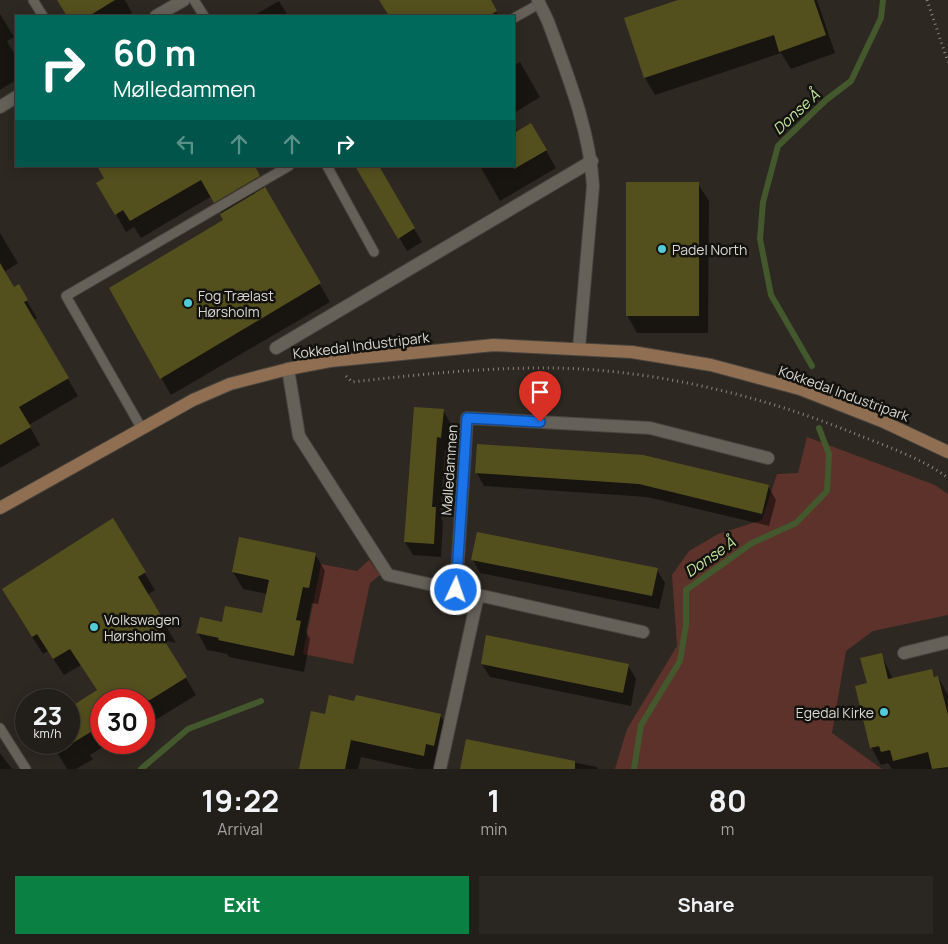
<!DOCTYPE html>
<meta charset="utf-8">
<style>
body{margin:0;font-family:Manrope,sans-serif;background:#2a2722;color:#f1f3f6;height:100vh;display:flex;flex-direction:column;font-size:19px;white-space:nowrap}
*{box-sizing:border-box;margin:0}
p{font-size:16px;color:#a2a2a2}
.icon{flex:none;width:28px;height:28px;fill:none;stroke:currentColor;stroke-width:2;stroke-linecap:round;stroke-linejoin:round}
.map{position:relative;height:769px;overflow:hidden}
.sheet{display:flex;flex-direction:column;background:#221e19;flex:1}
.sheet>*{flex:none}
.top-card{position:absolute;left:15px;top:15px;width:500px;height:152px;border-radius:0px;box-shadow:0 2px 12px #0003,0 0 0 1px #3f3c38;background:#00695c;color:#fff;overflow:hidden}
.speed{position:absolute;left:15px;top:689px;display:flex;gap:10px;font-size:25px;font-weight:700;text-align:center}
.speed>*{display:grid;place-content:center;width:65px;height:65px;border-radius:50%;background:#221e19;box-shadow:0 2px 12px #0003,0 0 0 1px #3f3c38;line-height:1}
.speed small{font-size:12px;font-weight:400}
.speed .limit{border:8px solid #d22;background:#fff;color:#111}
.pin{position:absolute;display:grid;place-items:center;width:42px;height:42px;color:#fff;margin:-51px -21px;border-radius:50% 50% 50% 0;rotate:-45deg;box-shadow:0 0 5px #0007}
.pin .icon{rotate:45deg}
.me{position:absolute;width:55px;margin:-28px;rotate:3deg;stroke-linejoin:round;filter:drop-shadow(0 0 4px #0008)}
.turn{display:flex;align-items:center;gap:18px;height:105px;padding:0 15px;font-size:22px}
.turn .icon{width:65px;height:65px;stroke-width:2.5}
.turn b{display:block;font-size:35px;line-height:42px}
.lanes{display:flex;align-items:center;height:48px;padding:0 15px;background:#0003;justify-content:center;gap:25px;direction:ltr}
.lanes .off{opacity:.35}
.eta{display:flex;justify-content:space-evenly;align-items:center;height:85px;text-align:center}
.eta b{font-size:30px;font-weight:700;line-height:35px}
.button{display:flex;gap:10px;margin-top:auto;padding:10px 15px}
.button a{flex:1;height:58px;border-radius:0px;background:#0b8043;color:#fff;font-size:20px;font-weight:700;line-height:58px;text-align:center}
.button a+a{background:#2a2722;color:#f1f3f6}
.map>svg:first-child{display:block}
.green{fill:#5d322b}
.shadow{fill:#0007}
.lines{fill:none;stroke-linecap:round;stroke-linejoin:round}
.stream{stroke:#44582d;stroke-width:6}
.building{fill:#54501e}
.lane-casing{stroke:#48443f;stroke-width:11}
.street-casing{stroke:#48443f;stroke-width:14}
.secondary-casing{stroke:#48443f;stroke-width:14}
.path{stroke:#8a8781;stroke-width:3;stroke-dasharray:1 4;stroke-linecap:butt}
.lane{stroke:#656058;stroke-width:9}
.street{stroke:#656058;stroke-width:12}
.secondary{stroke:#8f6e51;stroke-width:12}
.route-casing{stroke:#114b97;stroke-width:12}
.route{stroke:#1a73e8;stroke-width:9}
.poi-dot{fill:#52cbd7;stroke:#13120e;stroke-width:2}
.labels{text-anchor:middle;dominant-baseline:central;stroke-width:5;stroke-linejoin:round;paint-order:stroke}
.poi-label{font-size:14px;fill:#dad7d3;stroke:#13120e;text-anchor:start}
.street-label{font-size:14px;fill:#dad7d3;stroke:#13120e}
.water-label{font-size:15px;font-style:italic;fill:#c3e69f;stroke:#13120e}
</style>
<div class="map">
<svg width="948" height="769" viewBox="0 0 948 769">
<rect width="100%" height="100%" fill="#2d2821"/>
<!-- green -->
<path class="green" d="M807,437L935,485L948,494V615L873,631L846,651L832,733L882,769H615L627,729L677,646L672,575L689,551L718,534L762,520L777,474L798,473Z
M369,560L380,575L370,583L353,664L303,654L321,564L357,571Z"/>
<!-- shadow -->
<path class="shadow" d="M58,0H125L132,13L127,16H68Z
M380,0H489L499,16H390Z
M681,0H817L835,53L791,69L781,53L655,95L645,78Z
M279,1L288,16H253Z
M0,14L14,37L7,41L16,57V80L0,90Z
M520,62L540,97L514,113V65Z
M531,124L556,168L500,201L480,166H514V125L518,132Z
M356,166H377L422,242L407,251Z
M255,172L330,302L171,395L110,289L225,221L212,196L141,238L134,227L126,232L98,183Z
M698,184L709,201L708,333H637L627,315Z
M0,233L18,263L4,272L13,289L18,286L37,318L33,320L78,396L29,425L40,445L0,468Z
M443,410L451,424L449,451L445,450L440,515L443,522L441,557L413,555L405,542Z
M477,473L768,486L776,500L769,526L647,497L484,486Z
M112,520L155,590L147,595L176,643L163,640L196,695L144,727V700H101V742H111L90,755L93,759L76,769H67L51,742H69V709L98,691L81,665L64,675L48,651L43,654L13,607Z
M315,554L325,571L318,604L312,603L306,632L310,639L304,672L229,657L227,654L207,650L198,633L223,623L263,614L267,594L243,589L233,572Z
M473,560L657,570L665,583L659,609L480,573Z
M881,654L893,679L931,670L936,678L938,677L948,695V769H892L888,763L881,765L871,747L868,684Z
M482,664L628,665L636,679L631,706L490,677Z
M355,702L440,715L450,732L434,769H416L361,757L358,769H300L326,716Z
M467,741L597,767L598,769H462Z
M0,753L12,769H0Z"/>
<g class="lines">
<!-- stream -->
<path class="stream" d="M812,366L771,295L760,239L763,202L778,146L826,100L851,81L881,18L883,0
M141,769L188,729L261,701
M634,769L641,725L680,661L686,625V590L752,543L796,523L827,491L829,454L819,428"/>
</g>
<!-- building -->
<path class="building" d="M57,0H115L89,16H67Z
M379,0H491L497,11L489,16H389Z
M678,0H814L826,35L779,52L774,35L644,78L624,18Z
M531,123L547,150L514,169V133Z
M97,166H255L260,176L214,203L201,180L130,221L123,210L115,215L96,183L104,178Z
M355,166H379L415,228L398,239Z
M626,182H699V316H626Z
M265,187L321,283L160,379L109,288L223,220L220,214Z
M0,263L14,287L19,284L28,300L24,302L69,378L19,407L31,427L0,445Z
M414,407L444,409L441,438L437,437L432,507H436L434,544L404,542Z
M477,444L643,455L769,485L762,514L639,484L475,473Z
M113,518L146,572L138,577L168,627L154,624L187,677L150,700H103L101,697V726L69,745V708L97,690L70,649L53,659L37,634L32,637L2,589Z
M477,532L658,568L652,596L471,560Z
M239,537L316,553L309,588L303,587L296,620L301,621L294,656L218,640L219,638L196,633L200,617L222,622L225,606L262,613L269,580L232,572Z
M486,635L629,664L623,693L481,664Z
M882,653L888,679L932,669L934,677L938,676L948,715V767L932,769L928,752L893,761L890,750L881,752L879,746L870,748L855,686L867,683L860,658Z
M329,695L354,701L356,695L441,714L434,746L426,744L424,756L351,740L345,769H299L311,711L325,714Z
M466,739L575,761V769H460Z"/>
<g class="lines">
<!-- lane casing -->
<g class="lane-casing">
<path id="lane" d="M33,0L43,16
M194,0L204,16
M514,18L539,4
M327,166L374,252
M142,429L66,296L289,166
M0,728L26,769"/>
</g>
<!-- street casing -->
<g class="street-casing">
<path id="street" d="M538,0C541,8 546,16 549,24C568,76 590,131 593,186L579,348
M156,16L184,0
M0,107L16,97
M276,348L592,161
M288,369L299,436L388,575L478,595L440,769
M456,590L467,418L650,428L768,458
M478,595L643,632
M904,653L948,642"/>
</g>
<!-- secondary casing -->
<g class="secondary-casing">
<path id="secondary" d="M0,508L193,400L230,384L288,369L330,361L494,345L632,352L711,365L800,389L884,422L948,452"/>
</g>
<!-- path -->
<path class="path" d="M927,0L948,62
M346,376L352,382C415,375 477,368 540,368C643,367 758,394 853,433C883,445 922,458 948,478"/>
<!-- lane -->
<use href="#lane" class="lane"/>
<!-- street -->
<use href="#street" class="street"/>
<!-- secondary -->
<use href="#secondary" class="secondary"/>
</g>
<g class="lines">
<!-- route casing -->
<g class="route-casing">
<path id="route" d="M456,590L467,418L540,422"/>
</g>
<!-- route -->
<use href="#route" class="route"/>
</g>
<!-- markers -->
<g class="poi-dot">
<circle cx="662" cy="249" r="5"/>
<circle cx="188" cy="303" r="5"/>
<circle cx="94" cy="627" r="5"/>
<circle cx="884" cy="712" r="5"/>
</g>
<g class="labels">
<!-- poi labels -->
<g class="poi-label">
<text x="672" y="249">Padel North</text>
<text x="198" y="295">Fog Trælast<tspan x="198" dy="16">Hørsholm</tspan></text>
<text x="104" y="619">Volkswagen<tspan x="104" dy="16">Hørsholm</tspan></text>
<text x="874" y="712" text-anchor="end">Egedal Kirke</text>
</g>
<!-- street labels -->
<g class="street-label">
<text transform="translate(361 345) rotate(-7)">Kokkedal Industripark</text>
<text transform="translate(844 393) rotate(20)">Kokkedal Industripark</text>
<text transform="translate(449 470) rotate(-86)">Mølledammen</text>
</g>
<!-- water labels -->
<g class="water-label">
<text transform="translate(796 112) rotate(-43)">Donse Å</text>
<text transform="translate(710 557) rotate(-35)">Donse Å</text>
</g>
</g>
</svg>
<div class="speed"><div>23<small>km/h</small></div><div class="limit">30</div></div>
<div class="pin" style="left:540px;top:422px;background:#d93025"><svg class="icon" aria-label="arrive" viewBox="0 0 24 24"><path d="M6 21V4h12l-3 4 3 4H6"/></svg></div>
<svg class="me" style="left:456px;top:590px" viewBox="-20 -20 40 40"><circle r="17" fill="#1a73e8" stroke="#fff" stroke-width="3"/><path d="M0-11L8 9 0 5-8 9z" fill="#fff"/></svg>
<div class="top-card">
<div class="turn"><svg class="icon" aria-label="right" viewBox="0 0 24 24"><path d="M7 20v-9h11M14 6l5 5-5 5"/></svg><div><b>60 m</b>Mølledammen</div></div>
<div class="lanes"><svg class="icon off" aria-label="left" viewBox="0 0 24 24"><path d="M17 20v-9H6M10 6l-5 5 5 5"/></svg><svg class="icon off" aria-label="ahead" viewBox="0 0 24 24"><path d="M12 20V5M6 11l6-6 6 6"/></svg><svg class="icon off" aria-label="ahead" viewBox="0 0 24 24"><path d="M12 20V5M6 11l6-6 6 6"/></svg><svg class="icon" aria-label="right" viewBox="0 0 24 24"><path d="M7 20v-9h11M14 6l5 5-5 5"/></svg></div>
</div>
</div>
<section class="sheet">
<div class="eta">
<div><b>19:22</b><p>Arrival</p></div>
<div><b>1</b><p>min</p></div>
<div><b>80</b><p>m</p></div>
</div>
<div class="button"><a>Exit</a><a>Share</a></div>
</section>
